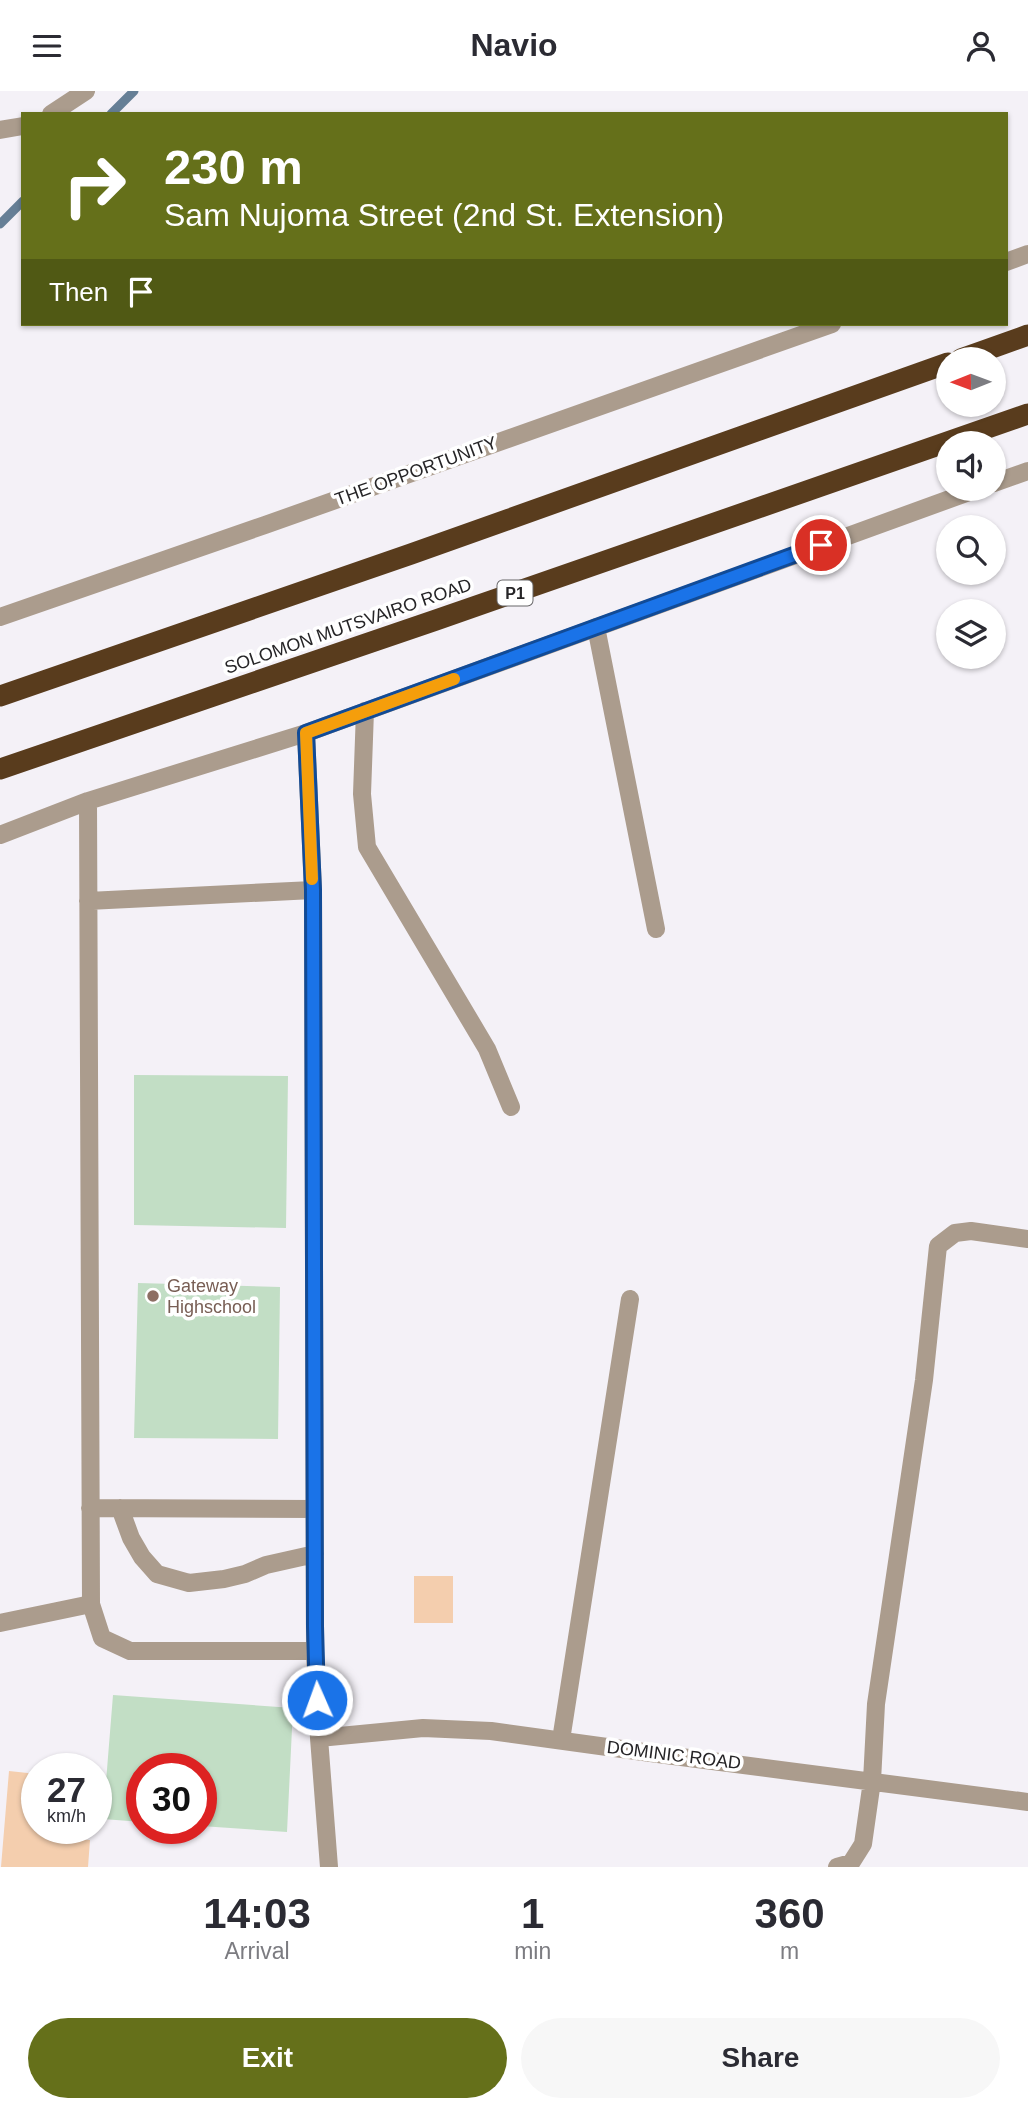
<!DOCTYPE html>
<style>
body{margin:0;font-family:Arial,sans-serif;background:#f7f7f7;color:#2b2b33;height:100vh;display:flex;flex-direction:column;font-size:26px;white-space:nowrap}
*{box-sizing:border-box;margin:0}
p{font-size:23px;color:#7c7c81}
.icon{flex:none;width:38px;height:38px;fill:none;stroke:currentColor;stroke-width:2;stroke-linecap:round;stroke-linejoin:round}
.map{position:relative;height:1776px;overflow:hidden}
.side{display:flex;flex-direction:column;background:#fff;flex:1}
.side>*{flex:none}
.hud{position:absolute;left:21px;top:21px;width:987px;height:214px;border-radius:0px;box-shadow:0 2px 5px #0004;background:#65701a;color:#fff;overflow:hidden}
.needle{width:46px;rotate:269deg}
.fabs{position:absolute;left:936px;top:256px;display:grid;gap:14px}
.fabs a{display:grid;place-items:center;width:70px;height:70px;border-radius:50%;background:#fff;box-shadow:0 2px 5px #0004;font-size:35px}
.speed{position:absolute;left:21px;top:1662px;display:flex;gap:14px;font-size:35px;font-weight:700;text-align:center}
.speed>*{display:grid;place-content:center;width:91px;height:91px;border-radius:50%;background:#fff;box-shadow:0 2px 5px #0004;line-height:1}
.speed small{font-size:18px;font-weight:400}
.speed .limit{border:10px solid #d22;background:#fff;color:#111}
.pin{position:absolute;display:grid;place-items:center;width:60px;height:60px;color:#fff;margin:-30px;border:4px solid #fff;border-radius:50%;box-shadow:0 2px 7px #0007}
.me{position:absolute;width:77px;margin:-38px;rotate:358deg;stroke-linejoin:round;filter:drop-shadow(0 0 5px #0008)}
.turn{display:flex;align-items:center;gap:24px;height:147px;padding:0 28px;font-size:32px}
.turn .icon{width:91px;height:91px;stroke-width:2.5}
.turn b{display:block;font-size:49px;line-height:60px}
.then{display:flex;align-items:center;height:66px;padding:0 28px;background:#0003;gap:14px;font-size:26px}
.eta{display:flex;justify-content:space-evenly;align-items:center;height:119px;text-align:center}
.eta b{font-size:42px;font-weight:800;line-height:49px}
.cta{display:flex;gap:14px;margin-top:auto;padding:14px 28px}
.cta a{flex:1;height:80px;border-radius:42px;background:#65701a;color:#fff;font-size:28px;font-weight:800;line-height:80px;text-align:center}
.cta a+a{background:#f7f7f7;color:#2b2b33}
header{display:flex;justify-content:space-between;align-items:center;height:91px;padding:0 28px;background:#fff;font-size:32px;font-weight:800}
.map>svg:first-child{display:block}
.green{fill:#c2dec5}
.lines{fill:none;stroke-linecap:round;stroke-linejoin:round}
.stream{stroke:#667f96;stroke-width:9}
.building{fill:#f4ceae}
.minor{stroke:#ab9c8d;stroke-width:18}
.highway{stroke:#593c1d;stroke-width:21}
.route-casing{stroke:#114b97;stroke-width:18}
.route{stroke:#1a73e8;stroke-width:12}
.slow{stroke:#f59e0b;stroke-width:12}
.education-dot{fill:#8d6e63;stroke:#fff;stroke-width:2.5}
.labels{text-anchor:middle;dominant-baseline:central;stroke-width:7;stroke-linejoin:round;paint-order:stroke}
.shield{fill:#fff;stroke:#676668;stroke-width:2}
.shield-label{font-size:16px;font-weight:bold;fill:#262527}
.street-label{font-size:18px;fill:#262527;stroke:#fff}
.education-label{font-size:18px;fill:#785e54;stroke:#fff;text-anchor:start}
</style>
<header><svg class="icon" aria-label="menu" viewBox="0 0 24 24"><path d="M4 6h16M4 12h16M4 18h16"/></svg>Navio<svg class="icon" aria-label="person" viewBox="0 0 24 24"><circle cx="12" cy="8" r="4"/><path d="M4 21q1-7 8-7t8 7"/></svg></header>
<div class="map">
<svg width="1028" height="1776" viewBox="0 0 1028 1776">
<rect width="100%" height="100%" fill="#f4f1f7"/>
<!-- green -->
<path class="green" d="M134,984L288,985L286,1137L134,1134Z
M138,1192L280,1196L278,1348L134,1347Z
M113,1604L293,1617L287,1741L201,1735V1678H142V1731L103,1728Z"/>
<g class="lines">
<!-- stream -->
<path class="stream" d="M111,23L134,0
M0,133L23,110"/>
</g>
<!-- building -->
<path class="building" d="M414,1485H453V1532H414Z
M9,1680L37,1683V1738H49L48,1746L90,1749L88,1776H1Z"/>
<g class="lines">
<!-- minor -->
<path class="minor" d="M51,23L86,0
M0,39L23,35
M1006,171L1028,163
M994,392L1028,380
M0,526L265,434L832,233
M596,536L656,838
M365,620L362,703L367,756L487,958L511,1016
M306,642L313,799L315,1560L319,1647L329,1776
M88,710L91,1513L102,1547L130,1560H315
M0,744L88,710L306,642L980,397
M88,810L313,799
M90,1417L314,1418
M120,1417L131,1447L142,1466L157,1483L189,1492L224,1488L245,1483L266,1474L315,1463
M0,1532L91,1513
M319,1647L423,1637L491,1640L658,1663L1028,1711
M561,1649L630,1208
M837,1776L851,1772L863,1753L872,1690L876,1613L924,1289L938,1155L955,1142L971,1140L1028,1148"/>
<!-- highway -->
<path class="highway" d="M961,268L1028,244
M0,605L411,463L948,272
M0,678L436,529L1028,323"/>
</g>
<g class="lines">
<!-- route casing -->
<g class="route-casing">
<path id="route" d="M317,1609L315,1535L313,799L306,642L821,454"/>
</g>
<!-- route -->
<use href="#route" class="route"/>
<!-- slow -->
<path class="slow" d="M312,788L306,642L454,588"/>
</g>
<!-- markers -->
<circle class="education-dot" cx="153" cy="1205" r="7"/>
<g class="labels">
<!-- shield labels -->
<rect class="shield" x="497.5" y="489.5" width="35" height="25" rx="5"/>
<g class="shield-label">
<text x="515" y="502">P1</text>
</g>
<!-- street labels -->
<g class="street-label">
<text transform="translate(416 380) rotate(-20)">THE OPPORTUNITY</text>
<text transform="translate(348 535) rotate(-19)">SOLOMON MUTSVAIRO ROAD</text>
<text transform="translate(674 1664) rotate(7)">DOMINIC ROAD</text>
</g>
<!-- education labels -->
<g class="education-label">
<text x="167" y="1195">Gateway<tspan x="167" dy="21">Highschool</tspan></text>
</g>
</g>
</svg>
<div class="fabs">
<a><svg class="needle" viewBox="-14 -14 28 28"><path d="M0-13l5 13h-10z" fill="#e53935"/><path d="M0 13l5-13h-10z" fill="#7c7c81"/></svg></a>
<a><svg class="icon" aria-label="sound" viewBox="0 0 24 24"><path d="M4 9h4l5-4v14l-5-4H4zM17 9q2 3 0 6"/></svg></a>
<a><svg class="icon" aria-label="search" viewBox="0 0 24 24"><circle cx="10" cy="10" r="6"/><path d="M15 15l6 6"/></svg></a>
<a><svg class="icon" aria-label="layers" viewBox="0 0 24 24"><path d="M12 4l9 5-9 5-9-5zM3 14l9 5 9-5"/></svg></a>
</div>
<div class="speed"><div>27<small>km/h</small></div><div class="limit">30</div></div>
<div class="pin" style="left:821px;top:454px;background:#d93025"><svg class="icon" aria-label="arrive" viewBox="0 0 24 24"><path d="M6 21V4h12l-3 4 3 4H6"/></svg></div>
<svg class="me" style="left:317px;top:1609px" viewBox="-20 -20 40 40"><circle r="17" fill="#1a73e8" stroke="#fff" stroke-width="3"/><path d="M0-11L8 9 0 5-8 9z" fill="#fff"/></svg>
<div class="hud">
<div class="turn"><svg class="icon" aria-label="right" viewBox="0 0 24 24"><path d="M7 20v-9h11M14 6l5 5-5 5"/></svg><div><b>230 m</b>Sam Nujoma Street (2nd St. Extension)</div></div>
<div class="then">Then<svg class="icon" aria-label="arrive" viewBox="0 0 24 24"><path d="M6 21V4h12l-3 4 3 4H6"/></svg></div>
</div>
</div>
<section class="side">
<div class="eta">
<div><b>14:03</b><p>Arrival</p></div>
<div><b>1</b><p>min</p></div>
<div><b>360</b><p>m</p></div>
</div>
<div class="cta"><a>Exit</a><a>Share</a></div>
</section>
